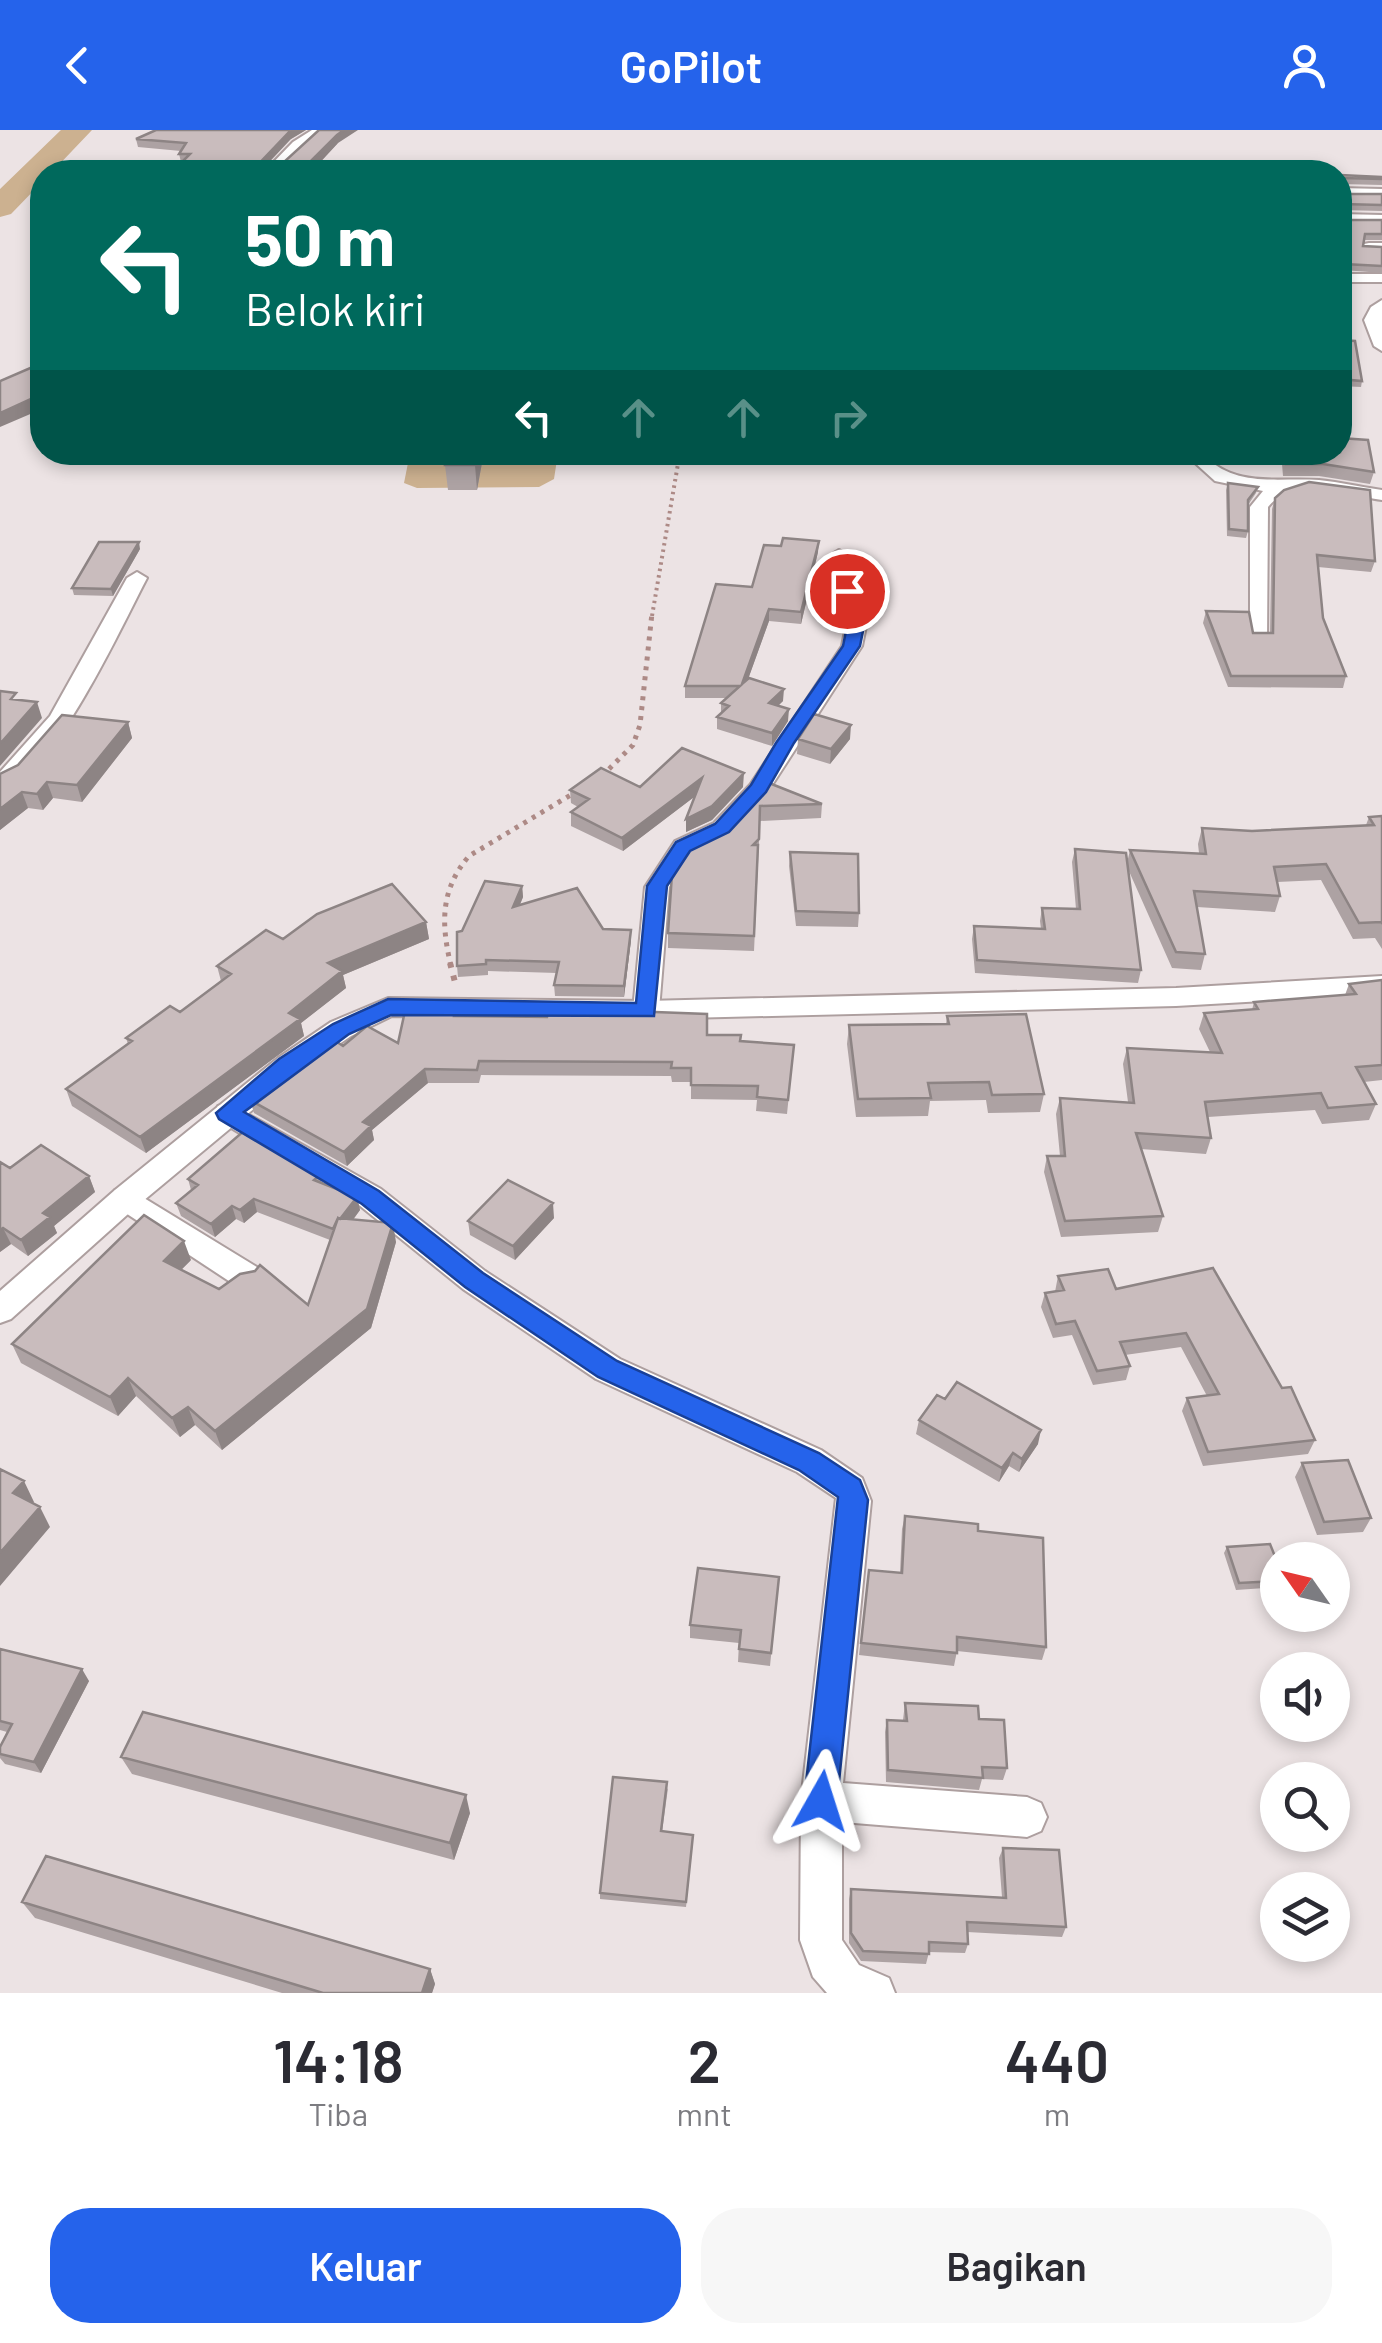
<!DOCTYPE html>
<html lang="id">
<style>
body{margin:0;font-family:Barlow,sans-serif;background:#f7f7f7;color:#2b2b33;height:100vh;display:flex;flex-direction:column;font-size:38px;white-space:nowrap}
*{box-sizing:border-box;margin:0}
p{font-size:32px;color:#7c7c81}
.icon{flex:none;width:55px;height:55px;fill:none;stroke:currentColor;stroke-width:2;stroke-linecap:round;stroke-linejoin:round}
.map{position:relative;height:1863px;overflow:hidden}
.details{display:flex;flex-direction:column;background:#fff;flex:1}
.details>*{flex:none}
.guide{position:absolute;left:30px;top:30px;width:1322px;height:305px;border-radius:40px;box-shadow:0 5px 15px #0003;background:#00695c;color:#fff;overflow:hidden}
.needle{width:65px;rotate:304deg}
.controls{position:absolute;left:1260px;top:1412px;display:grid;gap:20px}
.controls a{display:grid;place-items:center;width:90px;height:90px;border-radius:50%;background:#fff;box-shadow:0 5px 15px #0003;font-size:50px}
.pin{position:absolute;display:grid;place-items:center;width:85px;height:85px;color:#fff;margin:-42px;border:5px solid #fff;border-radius:50%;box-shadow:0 2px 10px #0007}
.me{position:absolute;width:110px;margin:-55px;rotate:6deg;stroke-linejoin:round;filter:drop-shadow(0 0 8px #0008)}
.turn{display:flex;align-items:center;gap:35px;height:210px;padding:0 50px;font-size:45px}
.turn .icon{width:130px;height:130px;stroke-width:2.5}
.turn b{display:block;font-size:70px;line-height:85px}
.lanes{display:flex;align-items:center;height:95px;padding:0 50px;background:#0003;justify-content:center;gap:50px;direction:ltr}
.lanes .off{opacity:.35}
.eta{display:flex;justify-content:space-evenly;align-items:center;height:170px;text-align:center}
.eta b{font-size:60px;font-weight:600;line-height:70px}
.button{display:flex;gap:20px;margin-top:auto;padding:20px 50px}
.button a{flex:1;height:115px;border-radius:40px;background:#2563eb;color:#fff;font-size:40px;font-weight:600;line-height:115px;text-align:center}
.button a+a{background:#f7f7f7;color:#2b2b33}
header{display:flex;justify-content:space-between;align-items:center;height:130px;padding:0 50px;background:#2563eb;color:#fff;font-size:45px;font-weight:600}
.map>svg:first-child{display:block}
.water{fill:#ccb190}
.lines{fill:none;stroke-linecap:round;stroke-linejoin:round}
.river{fill:#ccb190;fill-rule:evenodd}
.minor-casing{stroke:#ad9f9f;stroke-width:4}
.tertiary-casing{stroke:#ad9f9f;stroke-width:4}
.path-far2{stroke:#ad8a86;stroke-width:4;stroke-dasharray:2.5 4;stroke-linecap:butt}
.path-far1{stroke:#ad8a86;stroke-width:5;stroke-dasharray:4 6;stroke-linecap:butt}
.path{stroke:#ad8a86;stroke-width:6;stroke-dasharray:5 8;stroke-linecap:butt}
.minor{fill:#fff;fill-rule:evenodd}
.tertiary{fill:#fff;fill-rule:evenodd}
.wall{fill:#ada2a3}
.shaded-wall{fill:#8d8484}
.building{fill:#c9bcbd;stroke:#8d8484;stroke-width:2.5}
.route{fill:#2563eb;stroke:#184099;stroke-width:2.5}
</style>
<header><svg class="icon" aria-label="back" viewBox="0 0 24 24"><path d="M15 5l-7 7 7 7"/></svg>GoPilot<svg class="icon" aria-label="person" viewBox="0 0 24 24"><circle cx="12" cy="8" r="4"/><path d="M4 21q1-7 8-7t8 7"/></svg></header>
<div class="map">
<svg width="1382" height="1863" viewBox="0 0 1382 1863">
<rect width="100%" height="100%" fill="#ece3e4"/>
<!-- water -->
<path class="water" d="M410,323H558L554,349L539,357L417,358L404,353Z"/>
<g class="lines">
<!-- river -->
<path class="river" d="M61,0H92L52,42H42V52L11,84L0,87V59Z"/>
<!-- minor casing -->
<g class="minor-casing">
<path id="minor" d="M312,0H326L277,42H264L293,12Z
M1340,58L1382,59V67L1340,66Z
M1340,84L1382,85V93L1340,92Z
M1369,113H1382V121L1364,120V114Z
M1340,144H1382V152H1340Z
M1382,170V221L1374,216L1364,190L1371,177Z
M1183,322H1201C1234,359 1276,347 1319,350C1340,352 1361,357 1382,360V370C1348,366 1293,345 1268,377L1267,512H1253L1250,508V377L1263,361L1215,351Z
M839,420L849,426L866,496L862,516L767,663L730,703L692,721L669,757L659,880L655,886H637L633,880L645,757L675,711L714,693L750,655L842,516L846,496L829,426Z
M137,442L147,448C121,497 54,647 0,660V642L50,586L127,448Z
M228,973L381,1059L485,1141L620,1229L821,1320L862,1348L871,1371L843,1653L1027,1667L1041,1673L1047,1687L1041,1701L1027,1707L842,1692V1810L859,1835L889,1848L895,1863H827L813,1847L800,1810L801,1671L836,1368L797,1342L596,1249L463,1159L359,1075L218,990L214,983L218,976Z
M126,1057L260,1139L265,1148L260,1157L249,1160L238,1157L115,1076L111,1068L115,1060Z"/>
</g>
<!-- tertiary casing -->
<g class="tertiary-casing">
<path id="tertiary" d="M1382,846V864L1176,876L646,889L392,886L351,906L298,942L137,1076L11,1189L0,1193V1161L115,1060L278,928L331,892L388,868L646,871L1176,858Z"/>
</g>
<!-- path-far2 -->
<path class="path-far2" d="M652,486L680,322"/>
<!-- path-far1 -->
<path class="path-far1" d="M602,646L633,615L640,595L652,483
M451,836C441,794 440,760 469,726L574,663"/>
<!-- path -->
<path class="path" d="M450,833L456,856"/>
<!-- minor -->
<use href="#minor" class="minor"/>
<!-- tertiary -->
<use href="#tertiary" class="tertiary"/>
</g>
<!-- wall -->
<path class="wall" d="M156,0H306L291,9L181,32L179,24L181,21L138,17L136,9Z
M338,13L312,41L286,39L285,31Z
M1340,45L1382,47V55L1340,54Z
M1340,59L1341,64H1382V81L1340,80Z
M1340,85L1341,90H1382V110H1364L1363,116L1382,117V143L1343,140L1340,136Z
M1340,210L1362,251L1361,257L1340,256Z
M484,322L477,360H448L445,335Z
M1281,322H1340L1374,342L1370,354L1319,346H1283Z
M1228,353L1258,357L1256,363L1248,375V401L1246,408L1227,406L1226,360Z
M1275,368L1375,431L1371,442L1318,437L1323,488L1346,546L1343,558L1228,557L1203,493L1206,481L1253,503H1270L1272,379Z
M140,419L113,466L74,465L72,458Z
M818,422L801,494L769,491L748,549L783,571L778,576L788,591L772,616L717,599V587L721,583V573L727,568H685V556L752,457Z
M128,592L132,608L82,672L53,668L43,680L28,678L0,700V644Z
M798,609H850L830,634L797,624Z
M769,653L822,674L821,688L760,691L754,821L668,818V803L733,691Z
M640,657H743L712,690L686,702L694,667L623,721L571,696V682L578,677L571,673L570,660Z
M1382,686V819L1375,808L1353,809L1321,750L1277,752L1280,766L1275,782L1197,777L1205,824L1201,840L1172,838L1128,739L1141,840L1138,853L975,843L972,809L974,796L1041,799L1040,791L1042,778L1076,779L1072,732L1075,719L1127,733L1130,720L1199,723L1198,714L1202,698L1252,701L1366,695L1369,687Z
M790,722L859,783L858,797L796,796L789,736Z
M522,756L523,767L520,775L603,799L631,800V810L624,867L555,866L554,855L557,843L488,841V845L458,847L457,836L462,801Z
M426,792L429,809L343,845L346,858L301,893L304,906L146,1023L72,976L66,959L128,914L126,908L180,882L221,851L217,836L283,809Z
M1382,850V950L1364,952L1376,974L1369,990L1322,994L1315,980L1208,987L1211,1008L1206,1024L1141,1019L1163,1086L1158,1102L1061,1107L1044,1042L1047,1026H1060L1056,984L1060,968L1128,972L1123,934L1127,918L1210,922L1199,899L1204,883L1252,880L1254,872L1345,865L1349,854Z
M455,881L456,886L707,905L740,911L794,915L787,984L756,981L757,970L691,969V952H672L671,946L481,945L479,953H428L372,1000L374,1010L347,1036L254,983L250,970L343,916L398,913Z
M947,886L1044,964L1040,982L988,983L986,970L930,971L928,986L856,987L847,914L849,895L946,894Z
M10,1038L89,1046L95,1062L54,1096L57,1103L28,1126L11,1114L0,1122Z
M320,1045L322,1053L357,1067L360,1080L353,1090L396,1112L371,1198L222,1320L195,1295L180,1307L136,1266L118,1286L21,1233L12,1214L191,1130L181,1140L219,1159L308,1175L330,1110L257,1082L244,1093L236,1089L215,1107L181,1086L176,1073L191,1060L188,1049Z
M554,1088L515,1130L470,1105L468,1091Z
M1058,1146L1116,1159L1282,1258L1315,1310L1308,1324L1203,1336L1182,1281L1187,1268L1207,1266L1181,1217L1125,1225L1130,1236L1126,1250L1093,1255L1072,1205L1053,1208L1041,1177L1045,1163L1055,1162Z
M919,1290L1038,1314L1019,1342L1009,1336L999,1352L916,1304Z
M1302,1333L1371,1388L1363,1402L1317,1405L1295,1347Z
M905,1386L1046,1517L1042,1530L957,1521L954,1536L859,1525L867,1453L900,1443L902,1399Z
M1227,1417L1278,1434V1457L1236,1460L1224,1423Z
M779,1447L770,1536L738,1532L739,1513L690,1508V1495Z
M0,1519L89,1551L41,1643L5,1634L0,1628V1617L7,1602L0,1600Z
M905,1573L979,1589L1007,1638L1003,1650L982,1649L979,1660L886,1652L885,1602L887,1590H903Z
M121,1627L470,1683L454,1730L132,1644Z
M668,1658L662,1702L693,1711L686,1777L600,1769V1763Z
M1003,1718L1066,1797L1062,1807L967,1802L968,1814L965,1823L929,1822L926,1834L861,1831L849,1813V1769L851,1759L1002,1767L999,1728Z
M22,1772L430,1839L435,1854L432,1863H282L35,1788Z"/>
<!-- shaded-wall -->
<path class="shaded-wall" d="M290,0H306L291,9L260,42H251Z
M344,0H358L338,13L312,41L310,32L337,5Z
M42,264V279L0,297V283Z
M477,322H484L477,360L475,335Z
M819,411L818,422L801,494V482Z
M139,412L140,419L113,466L111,459Z
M769,479V491L742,566V554Z
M784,559L783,571L768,585L769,573Z
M37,572L42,588L0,636V614Z
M789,579L788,591L772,616V603Z
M128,592L132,608L82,672L77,655Z
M851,595L850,609L830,634L831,619Z
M744,643L743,657L712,690L686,702V689Z
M702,648V661L623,721L622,708Z
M47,652L53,668L43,680L37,664Z
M22,662L28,678L0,700V679Z
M522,756L523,767L514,788L513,777Z
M426,792L429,809L343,845L346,858L301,893L304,906L146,1023L140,1007L289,883L328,833Z
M631,800V810L624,867V856Z
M425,939L428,953L372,1000L374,1010L347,1036L344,1022L363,992Z
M89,1046L95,1062L54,1096L57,1103L28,1126L21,1110L43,1083Z
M357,1067L360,1080L336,1112L333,1099Z
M254,1069L257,1082L244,1093L240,1080Z
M553,1073L554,1088L515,1130L513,1116Z
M232,1076L236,1089L215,1107L211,1094Z
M393,1093L396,1112L371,1198L222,1320L215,1301Z
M3,1098L11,1114L0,1122V1100Z
M184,1111L191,1130L171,1150L164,1131Z
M128,1248L136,1266L118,1286L110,1267Z
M188,1277L195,1295L180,1307L172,1288Z
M1041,1300L1038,1314L1019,1342L1022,1329Z
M1013,1323L1009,1336L999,1352L1002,1338Z
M24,1351L34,1372L24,1383L13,1363Z
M40,1377L50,1397L0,1456V1423Z
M82,1539L89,1551L41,1643L34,1632Z
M466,1665L470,1683L454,1730L450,1713Z
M430,1839L435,1854L432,1863H422Z"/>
<!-- building -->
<path class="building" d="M156,0H291L251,42H172L190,24H179L186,13L136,9Z
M319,0H344L337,5L310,32L285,31Z
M1340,45L1382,47V49L1342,48L1340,50Z
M1340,59L1341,64H1382V75L1342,74L1340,76Z
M1340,85L1341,90H1382V104H1365L1363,116L1382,117V136L1344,134L1340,128Z
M1340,210L1355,211L1362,251L1340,249Z
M42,233V264L0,283V251Z
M1340,308L1368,310L1374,342L1323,334H1286L1285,322H1340Z
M448,322H477L475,335H445Z
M1309,352L1370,360L1375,431L1317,425L1323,488L1346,546H1231L1206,481L1249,482L1253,503H1273L1275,368L1284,360Z
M1228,353L1258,357L1248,370V401L1229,399Z
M783,408L819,411L801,482L769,479L742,554L749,548L784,559L769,573L789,579L772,603L717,587L729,576L721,573L740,556H685L716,454L752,457L764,415L781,416Z
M99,412H139L111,459L72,458Z
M0,561L16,563L11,569L37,572L0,614Z
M814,584L851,595L831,619L798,609Z
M62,585L128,592L77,655L47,652L37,664L22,662L0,679V644L18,635Z
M682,618L744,643L712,676L686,689L702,648L622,708L571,682L589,669L570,660L601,638L640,657Z
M769,653L822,674L760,676L759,709L753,715H758L754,806L668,803L672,744L695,709L733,691Z
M1382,686V793L1381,792L1359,793L1326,734L1274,737L1280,766L1194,761L1205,824L1176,822L1130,720L1206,724L1202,698L1252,701L1374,695L1369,687Z
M1075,719L1126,723L1141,840L977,830L974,796L1045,799L1042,778L1080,779Z
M790,722L858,724L859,783L796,781Z
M485,751L522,756L513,777L577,758L603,799L631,800L624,856L554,855L559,832L486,830V834L457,836V802L462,801Z
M392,754L426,792L328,833L342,841L289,883L300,889L140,1007L66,959L132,911L126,908L170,876L180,882L231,844L217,836L266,800L283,809L317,784Z
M1382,850V935L1356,937L1376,974L1328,978L1321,963L1205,972L1211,1008L1136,1003L1163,1086L1065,1091L1047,1026H1065L1060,968L1134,973L1127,918L1222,923L1204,883L1258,879L1254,872L1356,864L1349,854Z
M549,878L707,884V905H741L740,911L794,915L788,970L757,967L758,956L691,955V938H671L672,932L479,931L477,940L425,939L363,992L371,996L344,1022L250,970L331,908L343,916L367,896L398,913L405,881H455L454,886L547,887Z
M1026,884L1044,964L992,965L989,952L928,953L931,968L858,969L849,895L949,894L947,886Z
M245,1000L320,1045L314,1050L357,1067L340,1089L338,1088L333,1099L254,1069L240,1080L232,1076L211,1094L176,1073L198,1055L188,1049Z
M41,1015L89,1046L43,1083L50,1087L21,1110L3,1098L0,1100V1032L10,1038Z
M508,1050L553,1073L513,1116L468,1091Z
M144,1085L184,1111L164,1131L219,1159L240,1144L255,1141L260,1135L308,1175L338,1088L393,1093L367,1179L215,1301L188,1277L172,1288L128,1248L110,1267L12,1214Z
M1213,1138L1282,1258L1291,1257L1315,1310L1208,1322L1187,1268L1219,1264L1186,1203L1120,1212L1130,1236L1097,1241L1075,1191L1056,1194L1045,1163L1064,1160L1058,1146L1108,1139L1116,1159Z
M957,1252L1041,1300L1022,1329L1013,1323L1002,1338L919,1290L937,1265L945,1269Z
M1348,1330L1371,1388L1324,1392L1302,1333Z
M0,1339L24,1351L13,1363L40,1377L0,1423Z
M905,1386L978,1394V1401L1043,1408L1046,1517L957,1507V1523L861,1513L869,1440L902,1443Z
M1270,1414L1278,1434V1451L1239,1453L1227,1417Z
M698,1438L779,1447L771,1523L739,1519L741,1500L690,1495Z
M0,1519L82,1539L34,1632L0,1624V1617L12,1594L0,1591Z
M905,1573L978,1576L979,1589L1004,1590L1007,1638L982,1637L983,1648L888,1640L887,1590L907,1591Z
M143,1582L466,1665L450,1713L121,1627Z
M613,1647L667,1652L661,1701L693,1705L686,1772L600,1763Z
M1003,1718L1059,1720L1066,1797L967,1792L968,1814L929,1812V1824L863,1821L851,1803V1759L1006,1768Z
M46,1726L430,1839L422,1863H323L22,1772Z"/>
<!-- route -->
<path class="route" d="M841,457L855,461L864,496L860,516L794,613L766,662L729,702L690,721L667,756L654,886L391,885L349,904L244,982L379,1061L483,1143L617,1231L819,1323L860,1350L868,1370L837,1671L832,1683L821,1687L809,1683L804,1671L838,1367L799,1340L598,1247L465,1157L362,1074L219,989L216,983L279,929L333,894L388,869L636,873L647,756L676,712L715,694L751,655L776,613L843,516L847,496Z"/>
</svg>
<div class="controls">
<a><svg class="needle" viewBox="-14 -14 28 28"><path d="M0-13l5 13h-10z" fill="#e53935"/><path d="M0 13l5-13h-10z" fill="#7c7c81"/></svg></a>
<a><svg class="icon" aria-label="sound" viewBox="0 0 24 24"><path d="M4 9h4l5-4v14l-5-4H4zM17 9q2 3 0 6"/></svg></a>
<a><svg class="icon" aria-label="search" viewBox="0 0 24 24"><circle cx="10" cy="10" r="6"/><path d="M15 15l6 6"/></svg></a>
<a><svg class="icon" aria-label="layers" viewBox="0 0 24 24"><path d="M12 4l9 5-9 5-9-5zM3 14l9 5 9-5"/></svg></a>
</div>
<div class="pin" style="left:847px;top:461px;background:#d93025"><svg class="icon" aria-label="arrive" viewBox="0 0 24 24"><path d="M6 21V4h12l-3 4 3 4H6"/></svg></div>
<svg class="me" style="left:821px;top:1671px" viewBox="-20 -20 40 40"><path d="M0-17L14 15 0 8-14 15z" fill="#2563eb" stroke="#fff" stroke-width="4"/></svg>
<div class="guide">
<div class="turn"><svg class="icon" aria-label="left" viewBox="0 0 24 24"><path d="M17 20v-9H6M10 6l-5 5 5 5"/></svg><div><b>50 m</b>Belok kiri</div></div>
<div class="lanes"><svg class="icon" aria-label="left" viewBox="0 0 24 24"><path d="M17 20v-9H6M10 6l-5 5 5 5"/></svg><svg class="icon off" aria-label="ahead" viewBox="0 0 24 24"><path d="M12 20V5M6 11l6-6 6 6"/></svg><svg class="icon off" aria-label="ahead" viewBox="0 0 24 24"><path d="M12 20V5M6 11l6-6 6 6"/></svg><svg class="icon off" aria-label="right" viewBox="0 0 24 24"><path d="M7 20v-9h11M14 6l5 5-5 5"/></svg></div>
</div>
</div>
<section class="details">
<div class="eta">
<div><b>14:18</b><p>Tiba</p></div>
<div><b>2</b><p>mnt</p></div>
<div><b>440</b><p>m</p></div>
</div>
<div class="button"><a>Keluar</a><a>Bagikan</a></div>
</section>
